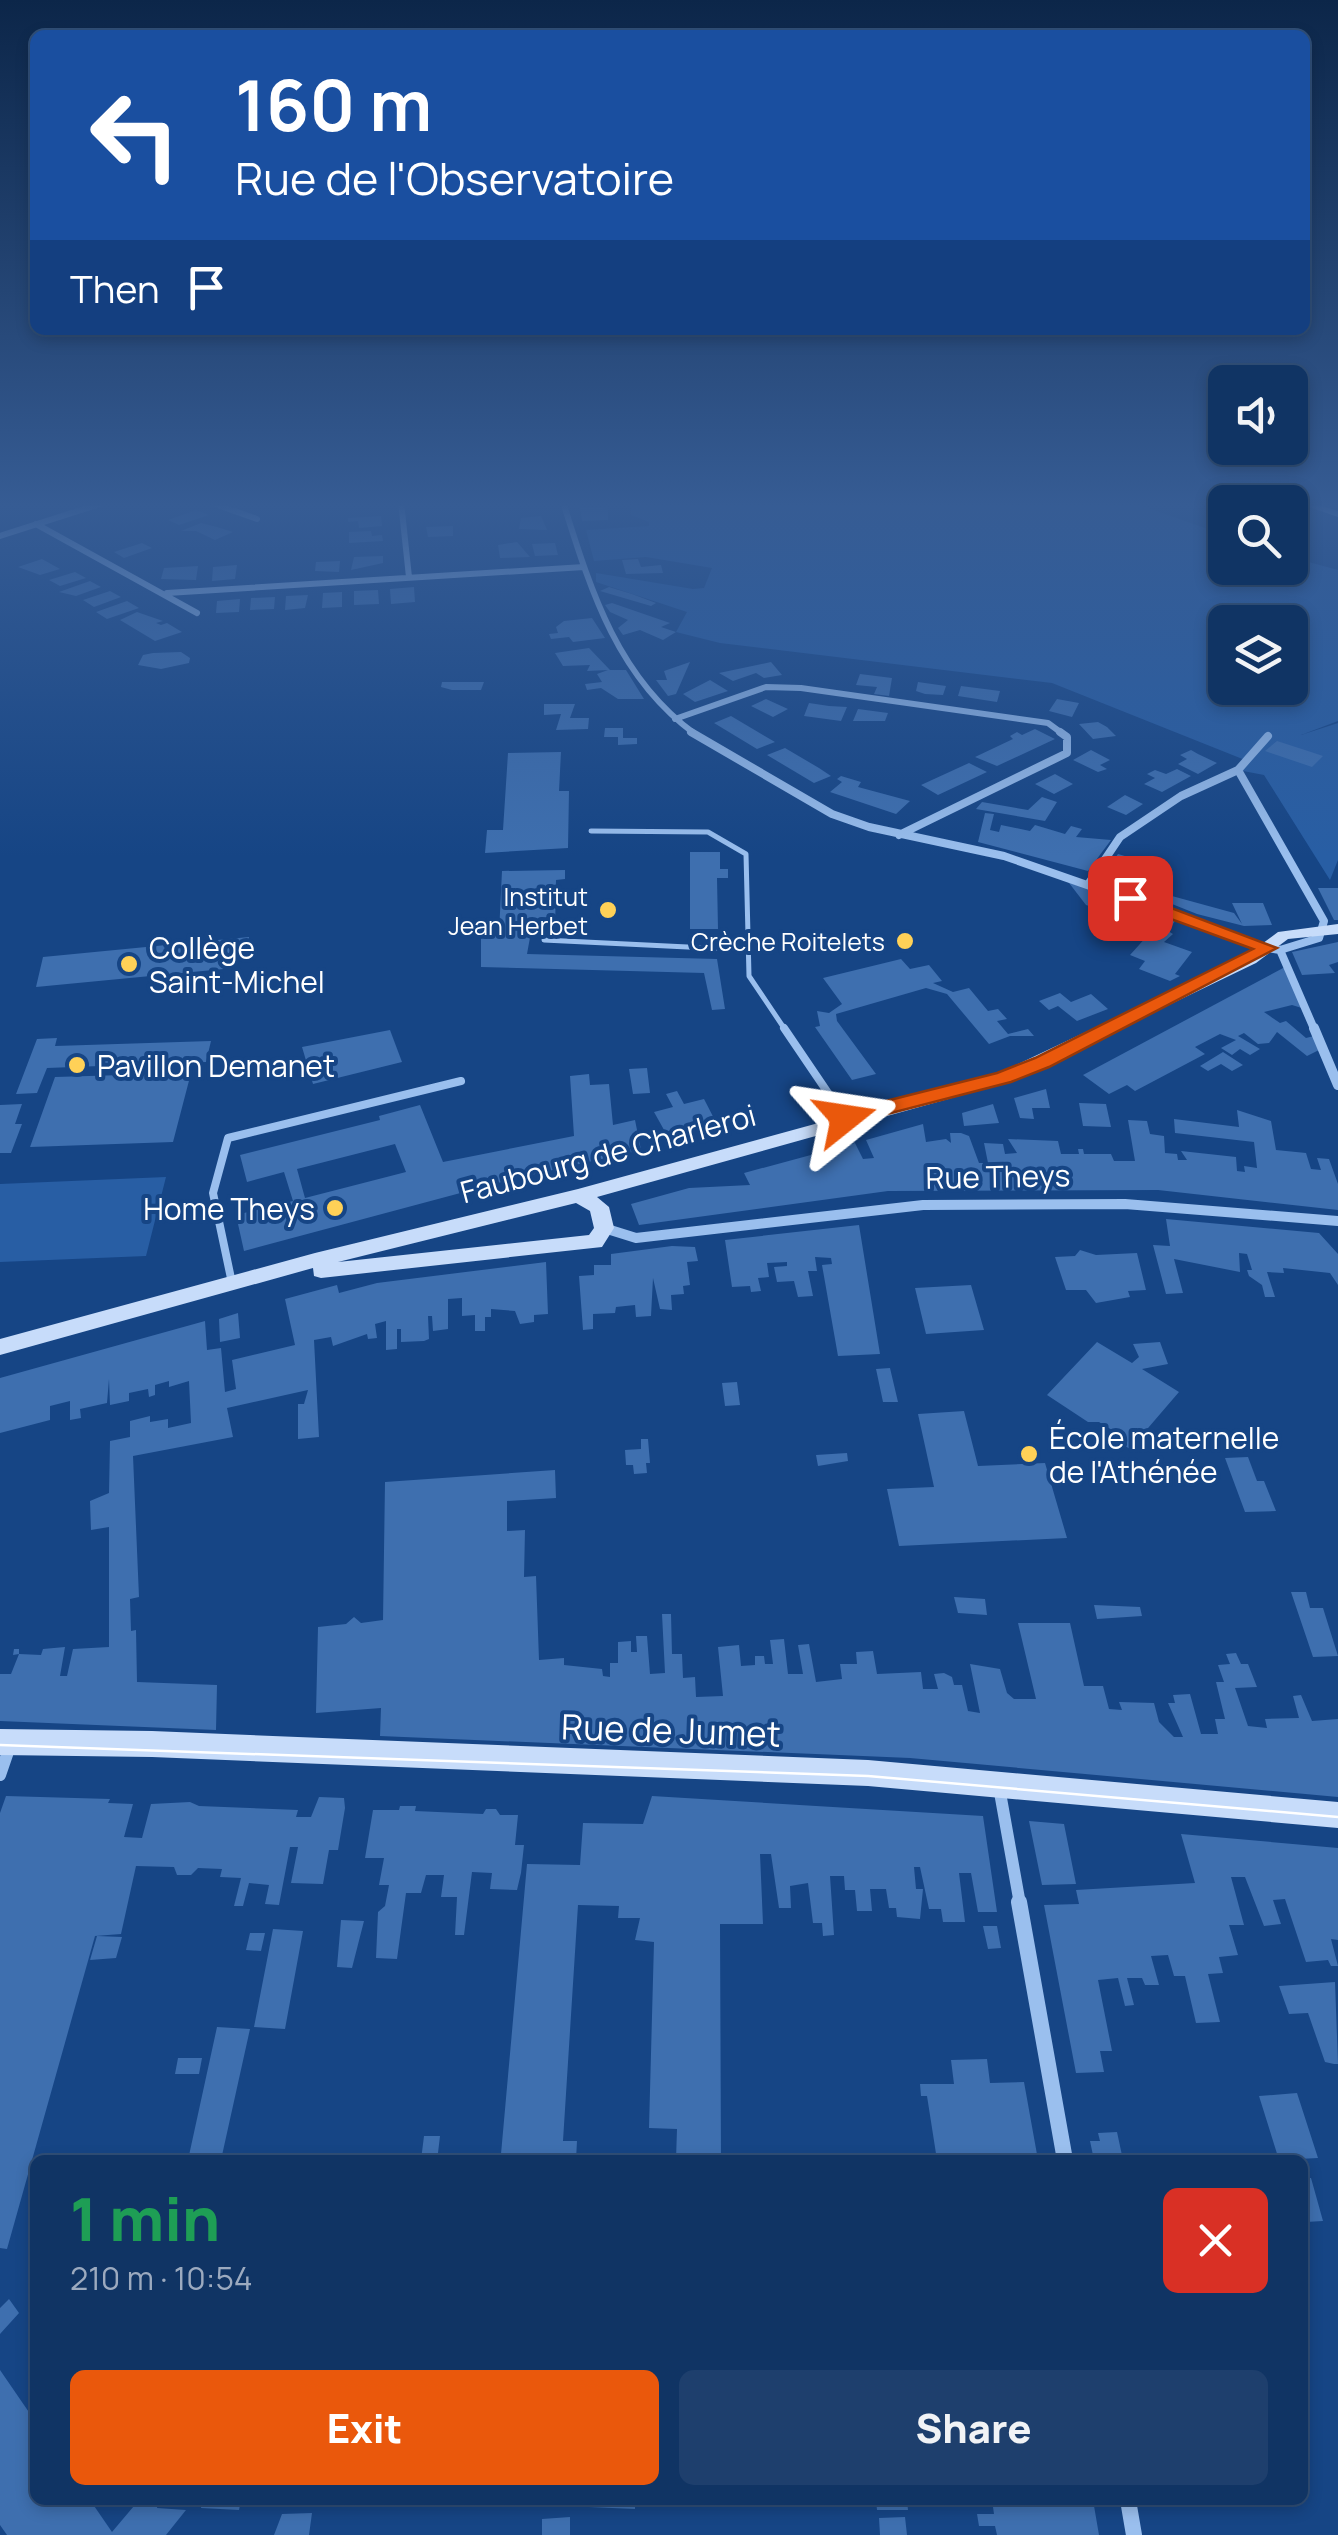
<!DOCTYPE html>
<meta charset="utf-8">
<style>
body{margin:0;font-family:Manrope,sans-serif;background:#1e3f6d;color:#f1f3f6;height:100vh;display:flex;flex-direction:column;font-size:38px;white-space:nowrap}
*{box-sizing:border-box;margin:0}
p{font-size:32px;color:#9caabf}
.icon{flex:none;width:55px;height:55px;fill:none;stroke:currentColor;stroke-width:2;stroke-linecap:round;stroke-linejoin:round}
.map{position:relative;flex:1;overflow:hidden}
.side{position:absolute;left:30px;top:2155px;width:1278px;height:350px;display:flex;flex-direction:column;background:#103464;border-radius:15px;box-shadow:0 5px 15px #0003,0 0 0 2px #304f78}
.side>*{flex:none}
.hud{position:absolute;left:30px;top:30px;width:1280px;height:305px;border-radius:15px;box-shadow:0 5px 15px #0003,0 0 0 2px #304f78;background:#1a4fa0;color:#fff;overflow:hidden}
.controls{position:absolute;left:1208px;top:365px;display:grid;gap:20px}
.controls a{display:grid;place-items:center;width:100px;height:100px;border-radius:15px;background:#103464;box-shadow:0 5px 15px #0003,0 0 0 2px #304f78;font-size:50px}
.pin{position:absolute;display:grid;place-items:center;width:85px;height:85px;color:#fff;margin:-42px;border-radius:20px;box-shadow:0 5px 15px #0006}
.me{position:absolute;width:110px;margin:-55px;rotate:75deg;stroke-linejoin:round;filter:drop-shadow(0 0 8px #0008)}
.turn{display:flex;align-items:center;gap:35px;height:210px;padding:0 40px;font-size:45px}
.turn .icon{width:130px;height:130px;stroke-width:2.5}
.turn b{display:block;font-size:70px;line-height:85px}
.then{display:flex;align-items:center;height:95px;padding:0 40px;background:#0003;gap:20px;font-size:38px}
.round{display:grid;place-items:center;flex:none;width:105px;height:105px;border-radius:15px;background:#1e3f6d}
.head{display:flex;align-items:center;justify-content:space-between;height:170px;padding:0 40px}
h1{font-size:60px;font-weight:800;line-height:75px;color:#1e9e55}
.primary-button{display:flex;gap:20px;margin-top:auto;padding:20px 40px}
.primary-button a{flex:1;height:115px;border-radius:15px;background:#ea580c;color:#fff;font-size:40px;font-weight:800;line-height:115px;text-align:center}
.primary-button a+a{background:#1e3f6d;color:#f1f3f6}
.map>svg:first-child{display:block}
.green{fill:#285ea4;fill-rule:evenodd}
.building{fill:#3e6faf;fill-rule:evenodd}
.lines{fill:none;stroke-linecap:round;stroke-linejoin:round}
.service-far1{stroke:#9abfee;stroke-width:5}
.service{stroke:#9abfee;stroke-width:8}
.minor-far4{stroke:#9abfee;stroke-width:6}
.minor-far3{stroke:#9abfee;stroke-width:8}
.minor-far2{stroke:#9abfee;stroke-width:10}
.minor-far1{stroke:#9abfee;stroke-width:12}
.minor{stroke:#9abfee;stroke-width:16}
.secondary{fill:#c7dcfa;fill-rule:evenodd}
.tram{stroke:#fff;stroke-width:2.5}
.route{fill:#ea580c;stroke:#983908;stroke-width:2.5}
.poi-dot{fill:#ffd157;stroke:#164585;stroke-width:4}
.labels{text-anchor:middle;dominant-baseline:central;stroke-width:8;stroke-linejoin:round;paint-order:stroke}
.far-poi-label{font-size:25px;fill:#fff;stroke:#164585;text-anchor:end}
.poi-label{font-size:30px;fill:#fff;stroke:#164585;text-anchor:start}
.street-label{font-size:30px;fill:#fff;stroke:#164585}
.near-street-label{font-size:35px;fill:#fff;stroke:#164585}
</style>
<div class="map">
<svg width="1338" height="2535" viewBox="0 0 1338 2535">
<rect width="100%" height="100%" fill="#164585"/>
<!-- green -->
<path class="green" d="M574,502H1131L1225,535V568H1290V557L1338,570V721L1301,735L1338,723V860L1330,880L1264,775L1238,770L1245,760L1052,683L720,643L676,632L687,612L596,582V573L693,589L704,588L712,568L646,557L594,561L586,530L649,526V522L631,515V503L576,507ZM1225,622H1290V688H1225Z
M166,1177L146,1256L0,1262V1184Z"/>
<!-- building -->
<path class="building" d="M599,507L608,509V520L582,521L580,508Z
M196,510L209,515L179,525L168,520Z
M381,516L382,526L359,528L358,521L348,522V518Z
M541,516L547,530L519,529L521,518Z
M201,523L217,527L233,532L215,540L196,531H181Z
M453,526V536L428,537L426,527Z
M371,531L372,536L382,535L383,541L349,543V532Z
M517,542L530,557L500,558L498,545Z
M142,543L152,548L124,558L114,552Z
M555,543L558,555L535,556L532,544Z
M383,556V563L351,570L354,557Z
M42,559L60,569L40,575L18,567Z
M638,559L641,567L661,565L663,573L626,574L622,560Z
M340,561L339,572L315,571L316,562Z
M237,565L235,579L212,581L213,567Z
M198,566L196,580L161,579L164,568Z
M75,572L86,578L60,586L49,580Z
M90,581L101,587L76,596L59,592Z
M414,587L415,602L391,604L390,589Z
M609,587L632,594L656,603L651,606L600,591Z
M378,590L379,604L354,605V591Z
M110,591L121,597L94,607L83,600Z
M342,592V607L322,608L323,593Z
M308,595L305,608L285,610L286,596Z
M275,597L274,609L250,610L251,598Z
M240,599L239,612L216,613L217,601Z
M127,601L139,608L107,619L96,612Z
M612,603L670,623L661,627L676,632L663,640L640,630L623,635L618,628L628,620L610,612L605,605Z
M137,612L163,621L156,623L161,625L167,623L182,632L155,641L120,620Z
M592,618L605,638L573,642L569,637L551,639L549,634L558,633L556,627L564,621Z
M589,648L610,670H626L644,699H618L601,688L587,690L585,684L602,682L597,674L608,670L587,671L590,665L563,666L555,653Z
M153,653L181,652L190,658L189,663L161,669L138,665L143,655Z
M690,662L676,694L668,696L656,680H667L664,671Z
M771,662L782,675L764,678L756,673L733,681L719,673Z
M860,674L892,678L889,696L874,694L877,687L856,685Z
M710,680L728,691L695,702L683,694Z
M442,682H484L481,690H452L441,687Z
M918,682L946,686L943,695L925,694L916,691Z
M961,686L1000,691L997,702L958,696Z
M766,699L788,709L773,717L751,706Z
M1057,699L1079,703L1072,717L1049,711Z
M809,703L829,706L847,707L841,721L804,716Z
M544,704H575L570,718H589L588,729L556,730L561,714L544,715Z
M858,709L888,713L885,721H853Z
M731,716L763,735L775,742L757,749L714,723Z
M1098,722L1107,727L1116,736L1093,739L1079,724Z
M605,728H623V738H637V744L618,745V737H604Z
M1035,729L1055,739L997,766L975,757L1013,739L1010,736L1017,732L1022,735Z
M1277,741L1308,751L1323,756L1312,767L1265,751Z
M785,748L819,768L831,776L814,783L767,755Z
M1091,750L1110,760L1100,765L1107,769L1098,772L1073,760Z
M1191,750L1198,754L1217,763L1198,774L1178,764L1187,759L1180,755Z
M561,752L559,791H569L568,848L485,853L487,830H503L508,753Z
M969,763L987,772L938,795L921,785Z
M1177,769L1191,776L1162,792L1144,784L1155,778L1147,774L1155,770L1166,774Z
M1055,774L1073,784L1054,794L1035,784Z
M841,776L861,782L858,787L910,801L896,814L830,792L842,782L837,779Z
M1125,795L1143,804L1126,815L1107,807Z
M1042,797L1057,802L1045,821L976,809L982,802L1028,810Z
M985,813L994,814L990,830L999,832L1001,825L1030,831L1035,825L1065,834L1071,826L1082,829L1076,837L1111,840L1088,871L978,842Z
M690,852H720V869H728V878H717L718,929H690Z
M1118,854L1135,859L1139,867L1163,868L1150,890L1234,913L1242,924L1232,903H1263L1272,925L1244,926L1197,914L1102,876Z
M565,870V879L556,880L555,932H531L527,954L717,959L725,1009L712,1010L704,973L481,967V933H499L502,871Z
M1066,879L1175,921L1168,931L1173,934L1164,942L1192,952L1175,974L1180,976L1170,981L1139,969L1145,961L1130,955L1148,935L1130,929L1135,921L1086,905Z
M1318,888H1338V920H1334Z
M249,937V953L235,955L234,968L36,987L43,957Z
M1338,942V962L1329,965L1335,973L1302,975L1292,952Z
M901,959L910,969L929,965L942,981L933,983L953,992L969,988L988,1011L998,1009L1007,1019L997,1021L1008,1034L1028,1029L1034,1036H1010L989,1044L947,994L926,988L836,1014L837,1021L876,1074L852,1080L815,1027L820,1026L817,1011L829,1013L842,1004L823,978Z
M1285,967L1305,1009L1292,1005L1264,1012L1280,1023L1286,1021L1306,1038L1314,1036L1319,1050L1307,1056L1277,1032L1269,1043L1258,1044L1244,1033L1238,1036L1260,1049L1250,1055L1240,1049L1232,1055L1221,1048L1236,1040L1220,1034L1195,1047L1205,1054L1135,1091L1127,1085L1109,1094L1083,1075Z
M1060,993L1071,1002L1091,994L1108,1009L1077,1021L1058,1006L1049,1010L1039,1001Z
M390,1030L402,1062L313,1084L302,1047Z
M57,1038L55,1046L211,1041L206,1062L47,1068L37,1093L16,1094L37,1039Z
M1223,1052L1243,1065L1232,1071L1221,1064L1208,1071L1200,1066Z
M647,1068L650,1093L633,1094L629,1069Z
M191,1073L173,1142L30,1147L55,1077Z
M589,1074L590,1085L609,1084L613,1125L635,1120L641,1150L513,1179L244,1251L236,1215L293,1201L284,1172L247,1182L240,1155L380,1120L379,1116L420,1105L443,1162L574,1136L570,1076ZM395,1144L406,1172L305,1198L297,1169Z
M1046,1089L1050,1108H1032L1034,1119L1020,1118L1014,1098Z
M677,1091L684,1104L704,1099L721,1132L709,1135L705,1127L668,1137L654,1112L673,1107L666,1094Z
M1079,1103L1106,1104L1111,1127L1083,1126Z
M22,1104L15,1124H22L11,1153H0V1105Z
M993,1104L999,1123L964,1126L962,1113Z
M1237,1110L1271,1121L1276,1150L1306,1153L1311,1169L1321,1170L1317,1158L1329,1159L1338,1184V1210L1158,1190L888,1191L639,1225L631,1204L689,1188L750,1185L744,1173L855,1143L863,1159L874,1158L866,1140L923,1124L926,1142L946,1139L951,1143L950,1133H961L969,1136L979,1163H988L984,1143L1003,1144L1005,1154L1017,1153L1008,1139L1058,1141L1061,1154H1079L1078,1149H1083L1084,1154H1111L1114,1161H1135L1128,1120L1147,1121L1150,1134L1164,1136L1165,1153L1177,1154L1178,1160H1187L1181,1151L1236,1157L1237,1171L1245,1172L1244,1166L1257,1168L1254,1142L1175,1133L1174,1119L1239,1127Z
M1166,1219L1319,1233L1338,1254V1285L1330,1273L1283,1268L1284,1273L1267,1272L1275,1297H1265L1262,1285L1249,1276L1247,1270H1252L1247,1254L1239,1253L1240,1272L1174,1259L1183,1293L1166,1294L1153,1245L1170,1246Z
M859,1225L880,1354L838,1356L822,1265L832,1264L831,1258L815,1257L817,1271H808L813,1296L798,1297L794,1281L777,1282L774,1267L787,1266V1262L767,1263L769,1277L758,1278L761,1291L751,1292L750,1286L732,1287L725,1240Z
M672,1246L695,1247L698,1261L687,1262L690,1285L683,1286L684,1294L671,1295L672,1310L660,1309L653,1278L651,1316L636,1317L635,1305L616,1307L615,1313L593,1314V1329L583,1330L579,1276L594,1275V1265H611V1254Z
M1080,1250L1096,1255L1137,1253L1146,1290L1128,1291L1130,1297L1096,1303L1086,1290H1066L1055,1257L1075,1256Z
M546,1262L548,1314L534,1315V1322L520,1324L515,1311L491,1309V1317H485V1331H475V1315L462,1316V1298L448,1299V1329L433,1331L432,1316H428L429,1339L424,1341L401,1342V1329H397V1349L386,1350V1321L375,1324L377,1338L368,1339L367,1334L333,1346L331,1337L314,1340L319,1437L298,1439V1404H304L308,1390L227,1408L233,1437L133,1456L139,1597L130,1599L131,1631L136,1630L137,1682L217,1685L216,1730L0,1721V1674H11L19,1654L13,1655L14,1649H19V1654L41,1655L43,1649L65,1647L60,1676H67L73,1649L109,1647V1527L91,1530L90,1501L109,1493L110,1441L130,1437V1421L150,1416V1422L168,1419V1428L191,1423L189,1381L169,1387V1381L155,1385V1395L149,1397L148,1389L129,1393V1401L110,1405L109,1379L107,1403L80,1409L81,1418L70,1420V1401L50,1406V1420L0,1433V1378L205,1321L207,1350L221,1348L225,1392L236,1389L232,1360L295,1345L285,1299L337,1285L339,1293L377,1283Z
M971,1285L984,1330L926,1334L915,1288Z
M238,1313L240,1338L220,1342L219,1319Z
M1097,1342L1132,1363L1139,1357L1133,1344L1160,1342L1168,1364L1142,1369L1179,1392L1130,1449L1114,1439L1112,1430L1099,1422H1088L1047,1395Z
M890,1368L898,1402H883L876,1369Z
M737,1382L740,1405L725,1406L722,1383Z
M964,1411L978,1466L1045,1463L1067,1538L899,1546L887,1489L934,1487L918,1414Z
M641,1439H648L650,1463H646L647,1473L634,1474L633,1465H626L625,1450L641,1449Z
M847,1453L848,1461L818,1466L816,1455Z
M1248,1457L1257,1481H1264L1276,1511L1245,1512L1225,1458Z
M555,1470L556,1498L507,1501V1531L525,1530L524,1577L536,1576L539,1660L564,1658V1665L602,1669L603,1676L610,1677V1663H618V1642L631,1641V1652H637L636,1636H647L650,1674L665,1673L662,1614H671L672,1654H682L683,1678L695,1677L696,1697L723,1696L718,1647L739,1645L741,1666L755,1665V1656H764L765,1664H773L770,1640L784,1639L788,1674H803L798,1645L809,1644L816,1682L842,1679L840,1664H857L856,1652L873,1651L877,1674L921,1672L923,1689H938L934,1674L944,1673L952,1677L954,1685H962L968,1711L980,1713L970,1664L1000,1669L1007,1693L1014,1699H1036L1018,1623H1070L1084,1686H1103L1109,1709L1122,1710L1119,1702L1154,1703L1159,1722L1174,1737H1183L1168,1703H1175L1173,1695L1190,1694L1201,1734H1218L1215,1719H1225L1216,1682H1224L1218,1665L1230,1664L1226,1654L1236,1653L1241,1664H1248L1257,1687L1235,1688L1248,1726L1267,1728L1265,1719L1299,1718L1293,1696L1301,1695L1312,1721L1338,1719V1797L910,1758L380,1736L381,1708L316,1713L318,1627L346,1624L354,1617L361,1623L383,1620L385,1482Z
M1291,1592H1306L1310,1608H1323L1338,1656L1313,1657Z
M954,1597L985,1599L987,1615L958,1613Z
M1094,1605L1140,1607L1142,1616L1097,1619Z
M6,1796L110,1799L108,1803L133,1804L124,1837L142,1838L151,1804L190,1802L199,1806L298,1810L296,1817H311L319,1797L344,1798L345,1808L338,1850H329L323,1884L291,1883L298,1847H290L279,1905L265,1904L269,1885L249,1883L243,1906H234L241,1878L220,1877L222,1869L198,1868L191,1875H177L174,1867L136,1866L121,1934L95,1936L7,2249L0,2248V1813Z
M652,1796L983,1816L997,1912H978L971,1873H959L965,1922H943L941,1909H929L920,1867H914L916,1889H923L920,1919L897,1917L896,1908H889L886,1889H870L872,1911H857L855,1890H845L844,1876H830L834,1935L823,1936L822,1923H813L808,1883L790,1886L791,1908H779L771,1854H760L763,1924H720L721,2160H676L677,2129L649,2128L654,1942L635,1940L640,1918H618L619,1906L578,1905L563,2141H577L576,2160H421L424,2136H440L438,2153L501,2154L527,1864L580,1865L583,1823L643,1824Z
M400,1806H416L415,1811L483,1814L486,1809H496L500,1815H518L515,1845H524L521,1873L517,1890L490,1889L492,1873L472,1872L464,1935H455L457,1897H441L444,1875H426L421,1893H406L397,1959L376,1958L378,1912L385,1906L389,1885H379L384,1858H365L373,1810H399Z
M1029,1821L1064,1824L1076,1884L1042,1885Z
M1181,1834L1338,1848V1940L1331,1939L1338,1966H1331L1328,1960L1306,1962L1285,1899L1273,1900L1281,1924L1264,1926L1245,1877H1231L1244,1925H1229L1238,1955L1219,1957L1223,1973L1208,1974L1220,2022L1196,2023L1185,1976H1174L1168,1955L1151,1956L1159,1985H1145L1142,1978H1127L1134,2005L1125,2006L1118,1978L1098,1980L1112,2051H1100L1104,2072L1076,2073L1044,1905L1079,1904L1076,1890L1195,1883Z
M341,1920L364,1921L352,1968L337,1967Z
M983,1926H997L1001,1948L988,1949Z
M273,1929L303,1931L285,2029L254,2027Z
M250,1933H265L261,1951L246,1950Z
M97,1936L122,1937L116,1958L90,1960Z
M1335,1982L1338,2064H1334L1325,2062L1308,2013L1289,2014L1279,1986Z
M217,2027L250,2029L221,2160H188Z
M178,2058H202L199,2074H175Z
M987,2059L990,2083L1024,2082L1038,2160H937L927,2096H921L920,2084H954L951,2060Z
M1297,2093L1318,2158L1279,2160L1259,2096Z
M1117,2132L1123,2160H1094L1090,2141H1100L1098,2133Z
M1302,2178H1311L1323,2221L1306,2222Z
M9,2299L19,2313L0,2334V2308Z
M0,2370L35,2421V2500H90L112,2532L139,2500H159L157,2508L186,2510L166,2535H7L0,2525Z
M202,2500H241L239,2510L201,2508Z
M429,2500H635V2509Z
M876,2500H907L908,2510H877Z
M992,2500H1093L1099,2535H997L995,2526H979L977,2514H994Z
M312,2513L309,2535H274L282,2514Z
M570,2517V2535H542V2519Z
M905,2517L907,2535H880L879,2518Z"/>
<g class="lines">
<!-- service-far1 -->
<path class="service-far1" d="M591,831L708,832L746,854L749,976L786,1031
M544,940L749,950"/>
<!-- service -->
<path class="service" d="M784,1028L845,1118
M232,1283L213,1193L228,1138L461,1081"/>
<!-- minor-far4 -->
<path class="minor-far4" d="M209,502L257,519
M401,502L409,577
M563,502C591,591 617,677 695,734
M36,524L197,613
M0,536L106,502
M167,593L584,567
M675,719L766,687L801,688L1048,723L1063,734"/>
<!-- minor-far3 -->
<path class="minor-far3" d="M691,732L832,814L869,827L1004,856L1268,948L1280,950L1319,938L1324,921L1238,770
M899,835L1067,753V737L1060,732
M1089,883L1120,837L1181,796L1238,770L1268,736
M1280,950L1315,1031"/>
<!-- minor-far2 -->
<path class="minor-far2" d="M1314,1028L1338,1085
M604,1228L636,1238L923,1205L1125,1204L1338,1221"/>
<!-- minor-far1 -->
<path class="minor-far1" d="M0,1775L11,1743
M999,1787L1020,1904"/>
<!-- minor -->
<path class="minor" d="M1019,1902L1065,2160
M1128,2500L1134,2535"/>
<!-- secondary -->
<path class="secondary" d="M1295,502H1310L1338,511V517Z
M1338,924V934L1288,939L1256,963L1009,1082L597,1197L609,1207L614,1228L602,1247L321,1278L314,1276L313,1268L0,1355V1339L315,1253L578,1189L997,1074L1244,957L1278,932ZM576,1203L590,1211L594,1228L589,1235L338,1262Z
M0,1729L152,1731L868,1760L1338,1802V1828L868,1786L152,1757L0,1755Z"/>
<!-- tram -->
<path class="tram" d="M0,1745L868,1776L1338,1817"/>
</g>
<!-- sky -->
<linearGradient id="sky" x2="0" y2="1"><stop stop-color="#0c2649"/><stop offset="0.59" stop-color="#365c94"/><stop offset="1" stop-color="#365c94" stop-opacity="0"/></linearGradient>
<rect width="1338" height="857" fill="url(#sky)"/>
<!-- route -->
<path class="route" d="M1124,895H1137L1277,948L1049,1067L1011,1082L845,1125L838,1123V1113L997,1073L1035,1058L1253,949L1124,902Z"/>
<!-- markers -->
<g class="poi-dot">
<circle cx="608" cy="910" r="10"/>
<circle cx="905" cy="941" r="10"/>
<circle cx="129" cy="964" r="10"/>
<circle cx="77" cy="1065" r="10"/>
<circle cx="335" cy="1208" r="10"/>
<circle cx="1029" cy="1454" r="10"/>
</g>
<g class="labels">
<!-- far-poi labels -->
<g class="far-poi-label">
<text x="588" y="896">Institut<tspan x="588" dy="29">Jean Herbet</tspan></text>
<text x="885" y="941">Crèche Roitelets</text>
</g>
<!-- poi labels -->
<g class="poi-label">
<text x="149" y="947">Collège<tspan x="149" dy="34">Saint-Michel</tspan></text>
<text x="97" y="1065">Pavillon Demanet</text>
<text x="315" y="1208" text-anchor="end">Home Theys</text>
<text x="1049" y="1437">École maternelle<tspan x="1049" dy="34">de l'Athénée</tspan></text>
</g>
<!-- street labels -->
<g class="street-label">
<text transform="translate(608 1153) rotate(-15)">Faubourg de Charleroi</text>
<text transform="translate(998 1176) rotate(-1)">Rue Theys</text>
</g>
<!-- near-street labels -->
<g class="near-street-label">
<text transform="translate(671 1730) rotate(2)">Rue de Jumet</text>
</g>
</g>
</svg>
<div class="controls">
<a><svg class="icon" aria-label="sound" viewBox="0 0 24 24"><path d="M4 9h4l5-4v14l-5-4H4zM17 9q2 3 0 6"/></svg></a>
<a><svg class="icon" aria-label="search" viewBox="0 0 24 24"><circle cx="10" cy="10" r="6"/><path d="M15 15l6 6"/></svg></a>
<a><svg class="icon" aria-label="layers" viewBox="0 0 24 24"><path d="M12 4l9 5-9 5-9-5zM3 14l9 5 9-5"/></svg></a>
</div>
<div class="pin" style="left:1130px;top:898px;background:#d93025"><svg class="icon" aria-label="arrive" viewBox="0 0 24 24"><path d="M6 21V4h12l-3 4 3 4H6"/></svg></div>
<svg class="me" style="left:845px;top:1118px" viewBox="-20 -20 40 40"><path d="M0-17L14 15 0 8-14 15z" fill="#ea580c" stroke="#fff" stroke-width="4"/></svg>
<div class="hud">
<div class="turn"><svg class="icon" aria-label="left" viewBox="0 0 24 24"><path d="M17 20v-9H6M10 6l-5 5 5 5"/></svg><div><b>160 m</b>Rue de l'Observatoire</div></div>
<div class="then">Then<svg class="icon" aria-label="arrive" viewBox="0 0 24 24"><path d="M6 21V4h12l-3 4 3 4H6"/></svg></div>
</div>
<section class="side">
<div class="head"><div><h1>1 min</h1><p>210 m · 10:54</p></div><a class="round" style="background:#d93025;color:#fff"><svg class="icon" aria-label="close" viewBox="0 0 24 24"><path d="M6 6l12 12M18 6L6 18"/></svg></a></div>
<div class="primary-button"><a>Exit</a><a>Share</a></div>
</section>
</div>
